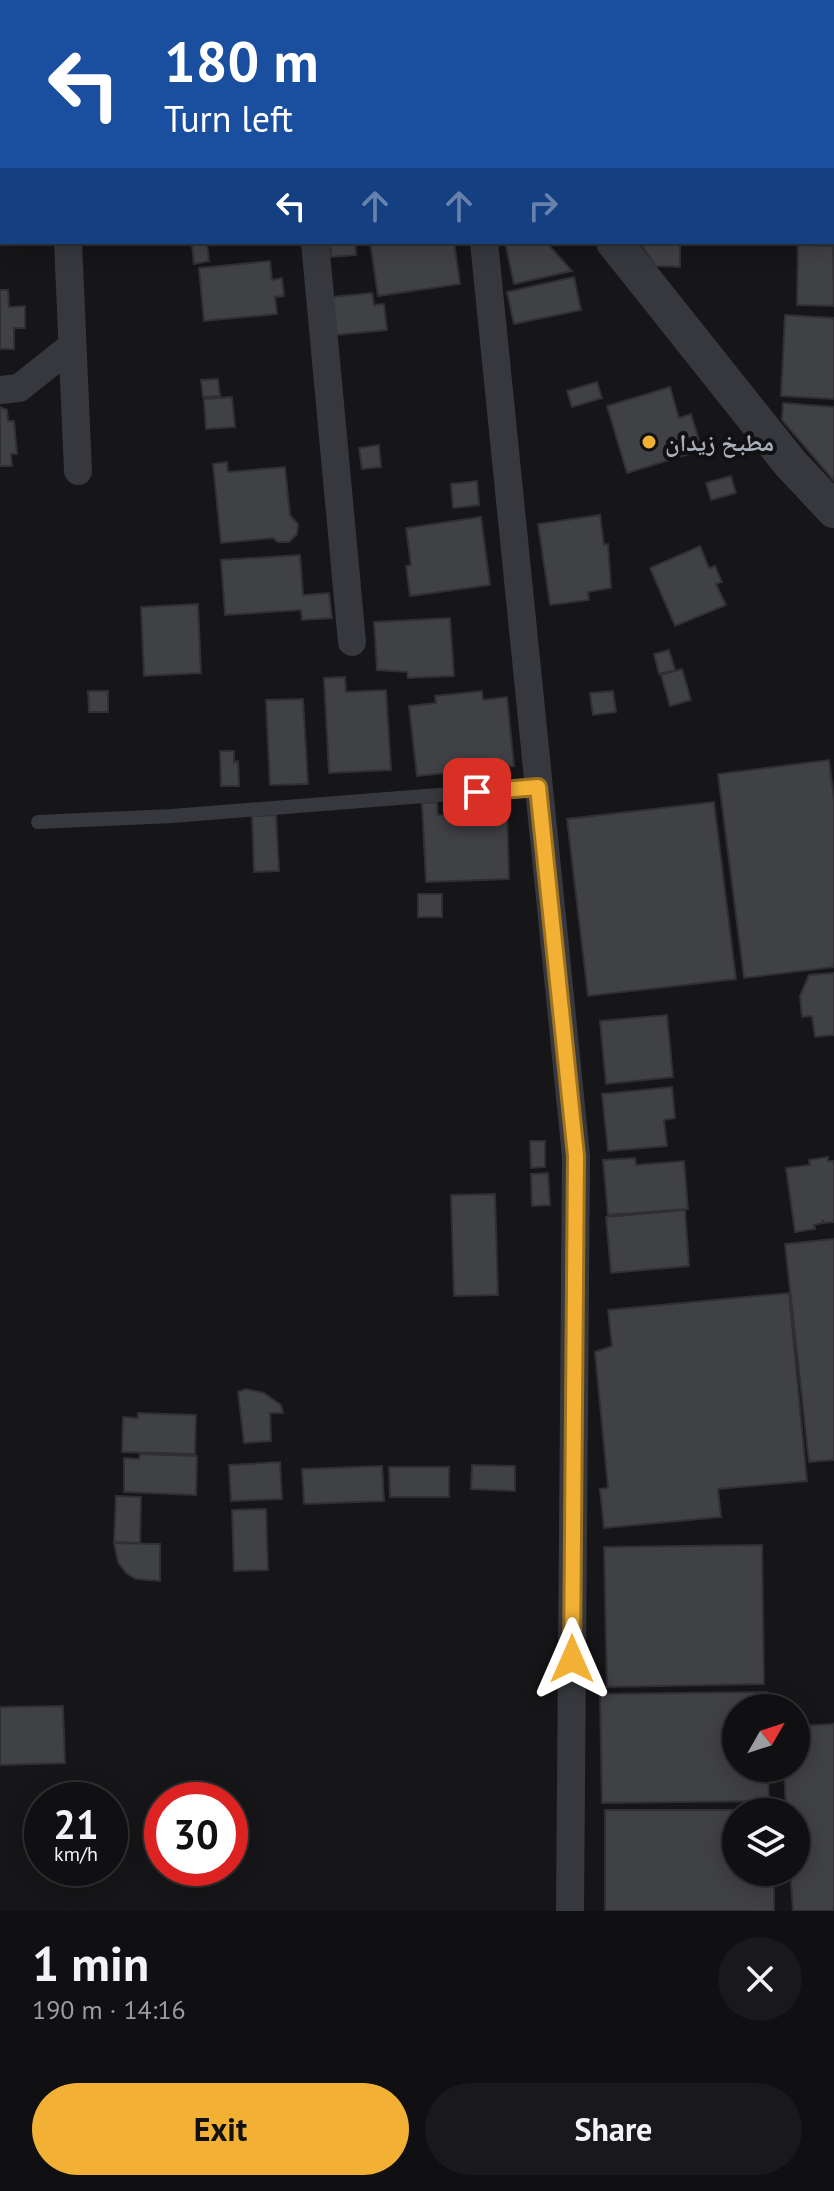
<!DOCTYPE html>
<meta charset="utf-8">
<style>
body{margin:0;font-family:"PT Sans","Noto Naskh Arabic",sans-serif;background:#19191b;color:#f1f3f6;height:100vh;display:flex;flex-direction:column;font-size:30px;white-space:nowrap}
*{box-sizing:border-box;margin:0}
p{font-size:26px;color:#9c9d9f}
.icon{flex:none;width:44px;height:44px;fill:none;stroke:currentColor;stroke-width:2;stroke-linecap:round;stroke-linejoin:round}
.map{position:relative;height:1911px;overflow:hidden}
.side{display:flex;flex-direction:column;background:#101012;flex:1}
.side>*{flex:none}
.hud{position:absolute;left:0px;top:0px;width:834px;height:244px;box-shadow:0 4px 20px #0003,0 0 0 2px #303032;background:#1a4fa0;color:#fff;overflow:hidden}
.needle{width:52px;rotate:51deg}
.buttons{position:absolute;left:722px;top:1694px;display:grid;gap:16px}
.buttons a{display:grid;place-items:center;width:88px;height:88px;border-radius:50%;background:#101012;box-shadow:0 4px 20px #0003,0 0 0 2px #303032;font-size:40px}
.speed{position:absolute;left:24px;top:1782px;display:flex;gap:16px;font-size:40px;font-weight:700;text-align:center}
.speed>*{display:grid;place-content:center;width:104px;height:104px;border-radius:50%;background:#101012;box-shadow:0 4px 20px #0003,0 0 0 2px #303032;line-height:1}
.speed small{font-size:20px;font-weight:400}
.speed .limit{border:12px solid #d22;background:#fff;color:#111}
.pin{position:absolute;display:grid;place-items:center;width:68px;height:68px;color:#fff;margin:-34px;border-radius:16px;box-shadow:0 4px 12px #0006}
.me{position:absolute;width:88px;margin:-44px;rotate:0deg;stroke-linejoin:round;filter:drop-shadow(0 0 6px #0008)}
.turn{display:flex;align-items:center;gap:28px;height:168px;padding:0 32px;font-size:36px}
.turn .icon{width:104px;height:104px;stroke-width:2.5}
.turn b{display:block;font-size:56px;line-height:68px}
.lanes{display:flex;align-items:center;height:76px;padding:0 32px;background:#0003;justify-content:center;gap:40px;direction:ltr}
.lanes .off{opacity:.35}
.round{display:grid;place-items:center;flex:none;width:84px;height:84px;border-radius:42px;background:#19191b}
.summary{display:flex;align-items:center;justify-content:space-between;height:136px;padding:0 32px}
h1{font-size:48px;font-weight:700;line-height:60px}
.cta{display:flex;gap:16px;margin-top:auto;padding:16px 32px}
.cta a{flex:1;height:92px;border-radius:48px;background:#f2b134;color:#111;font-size:32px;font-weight:700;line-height:92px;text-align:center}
.cta a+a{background:#19191b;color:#f1f3f6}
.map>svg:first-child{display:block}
.building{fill:#404145;stroke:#303034;stroke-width:2}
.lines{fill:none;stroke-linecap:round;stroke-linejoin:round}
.service{stroke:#37383d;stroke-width:14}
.minor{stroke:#37383d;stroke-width:28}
.tertiary{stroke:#37383d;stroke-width:36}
.route-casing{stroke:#9d7322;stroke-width:20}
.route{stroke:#f2b134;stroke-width:14}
.poi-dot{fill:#f2b134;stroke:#111113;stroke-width:3}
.labels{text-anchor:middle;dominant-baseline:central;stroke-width:8;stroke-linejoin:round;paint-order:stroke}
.poi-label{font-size:24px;font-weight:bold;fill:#a8adb8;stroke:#111113;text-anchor:start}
</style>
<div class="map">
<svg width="834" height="1911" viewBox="0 0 834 1911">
<rect width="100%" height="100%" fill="#161618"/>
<!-- building -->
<path class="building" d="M583,0H702V2Z
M832,74H834V159H832Z
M833,238L834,306L797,305L798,245L832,246Z
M330,242H355L356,255L331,257Z
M370,242H454L460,284L378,296Z
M505,242H546L572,271L514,284Z
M650,242L680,245V267L656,266L641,245H651Z
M207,243L209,261L194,264L192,245Z
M270,261L272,280L282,278L284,296L275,297L277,314L204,321L199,268Z
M574,277L581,310L514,324L507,292Z
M0,290H8L9,307L25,306V328H14V349H0Z
M372,293L374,305L384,304L387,330L335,335L331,297Z
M785,315L834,318V399L781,396Z
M218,379L220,396L203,397L201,380Z
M597,382L602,398L572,407L567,391Z
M670,387L679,418L691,414L702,450L627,473L607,406Z
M232,397L235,427L206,429L204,399Z
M783,403L834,407V481L782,420Z
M0,407L7,410L8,421H14L17,454H11L12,466H0Z
M379,445L381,467L362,469L359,448Z
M227,462L228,472L285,467L290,515L298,524L297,534L289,542H278L273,538L221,543L213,464Z
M731,476L736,493L711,500L706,483Z
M477,481L479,505L453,508L451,484Z
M600,515L604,545L608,544L611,588L588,592L589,600L550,605L538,524Z
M481,517L490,585L410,596L406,566L411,565L406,528Z
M700,546L709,568L715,566L722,582L716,584L726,605L675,626L650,568Z
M300,555L303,595L329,593L332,618L302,620L301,610L225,615L221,560Z
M198,604L201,673L144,676L141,607Z
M450,618L454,676L408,678L407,672L377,670L374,622Z
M669,650L675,670L659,674L654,654Z
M682,669L691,700L670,706L661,675Z
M345,677L346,692L386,690L391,770L329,773L324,678Z
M88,691H108V712H89Z
M482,691L483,700L507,697L514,766L417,776L409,706L436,703L435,696Z
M613,691L616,712L593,715L590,693Z
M303,699L308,784L270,785L266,700Z
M220,751H234V762L238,761L239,786H221Z
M829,760L834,799V967L744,978L718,774Z
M437,802L438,815L507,813L509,879L426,882L422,803Z
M714,802L736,979L588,996L567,819Z
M276,815L279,871L254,872L252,816Z
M418,894H442V917H418Z
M834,973V1035L815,1037L812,1016L802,1017L800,996L809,975Z
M667,1015L673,1077L606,1084L600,1021Z
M672,1087L675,1118L664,1120L667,1146L608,1151L602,1094Z
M530,1141H545V1167L531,1168Z
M828,1157V1161H834V1222L824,1223L823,1220V1223L814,1225L815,1229L795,1232L786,1168L810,1165L809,1160Z
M635,1158L636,1165L684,1161L688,1209L608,1215L603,1160Z
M548,1173L550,1205L532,1206L531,1174Z
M495,1194L498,1295L454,1296L451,1195Z
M685,1210L689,1266L611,1273L606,1217Z
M834,1239V1460L809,1462L785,1244Z
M789,1293L807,1481L718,1489L721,1517L604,1528L600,1489L608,1488L595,1352L612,1346L608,1310Z
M246,1389L264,1393L281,1405L283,1413H270L271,1441L244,1443L238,1392Z
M138,1413L196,1415L195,1454L122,1452L123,1417L138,1418Z
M140,1454L197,1456L196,1495L124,1492V1458L139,1459Z
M280,1462L282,1499L231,1501L229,1465Z
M472,1465L515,1466V1491L471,1489Z
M382,1466L384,1501L304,1504L302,1469Z
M389,1467H449V1497H390Z
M116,1496L141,1497L140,1543L114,1542Z
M266,1509L268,1570L234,1571L232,1510Z
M114,1543L160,1544V1581L136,1579L126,1573L118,1562Z
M762,1545L764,1684L607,1687L604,1547Z
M767,1692V1708H736V1768H768L769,1801L602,1803L600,1694Z
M63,1706L65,1763L0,1765V1707Z
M834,1724V1911H793L790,1872H796V1812H786L784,1768H796V1726Z
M605,1810H774L736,1812V1872H774V1911H605Z"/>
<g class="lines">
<!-- service -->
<path class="service" d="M38,822L172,816L538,787"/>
<!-- minor -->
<path class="minor" d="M58,0V2
M293,0V2
M765,0L766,2
M541,2L542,0
M68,242L78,471
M315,242L352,642
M484,242L576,1156L570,1911
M0,390L19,388L72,346"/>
<!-- tertiary -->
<path class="tertiary" d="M442,0L443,2
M614,242L790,463L834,510"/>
</g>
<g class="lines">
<!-- route casing -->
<g class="route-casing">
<path id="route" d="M477,792L538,787L576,1156L572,1659"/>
</g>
<!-- route -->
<use href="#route" class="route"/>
</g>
<!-- markers -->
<circle class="poi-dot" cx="649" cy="442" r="8"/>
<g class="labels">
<!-- poi labels -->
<g class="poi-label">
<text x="665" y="442">مطبخ زيدان</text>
</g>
</g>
</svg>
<div class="buttons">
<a><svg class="needle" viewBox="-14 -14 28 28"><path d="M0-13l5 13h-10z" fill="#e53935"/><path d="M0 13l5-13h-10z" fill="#9c9d9f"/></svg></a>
<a><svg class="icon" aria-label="layers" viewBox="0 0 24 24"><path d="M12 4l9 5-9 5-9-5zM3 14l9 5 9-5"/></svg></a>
</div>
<div class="speed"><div>21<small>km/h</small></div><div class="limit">30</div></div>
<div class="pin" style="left:477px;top:792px;background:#d93025"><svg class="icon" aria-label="arrive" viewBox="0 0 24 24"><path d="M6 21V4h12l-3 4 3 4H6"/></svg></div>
<svg class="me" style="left:572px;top:1659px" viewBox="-20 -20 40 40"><path d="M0-17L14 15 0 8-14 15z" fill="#f2b134" stroke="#fff" stroke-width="4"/></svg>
<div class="hud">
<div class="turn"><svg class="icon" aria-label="left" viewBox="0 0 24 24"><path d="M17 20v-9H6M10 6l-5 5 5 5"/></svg><div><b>180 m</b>Turn left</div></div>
<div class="lanes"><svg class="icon" aria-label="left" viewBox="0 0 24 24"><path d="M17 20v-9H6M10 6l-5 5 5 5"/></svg><svg class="icon off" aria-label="ahead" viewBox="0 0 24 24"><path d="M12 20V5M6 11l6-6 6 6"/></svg><svg class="icon off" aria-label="ahead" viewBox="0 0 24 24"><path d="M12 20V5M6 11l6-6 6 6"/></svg><svg class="icon off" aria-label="right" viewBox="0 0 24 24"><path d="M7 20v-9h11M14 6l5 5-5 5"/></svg></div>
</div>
</div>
<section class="side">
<div class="summary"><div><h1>1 min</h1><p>190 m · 14:16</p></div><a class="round"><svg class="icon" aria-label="close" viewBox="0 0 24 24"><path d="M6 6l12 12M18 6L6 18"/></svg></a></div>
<div class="cta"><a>Exit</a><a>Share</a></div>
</section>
